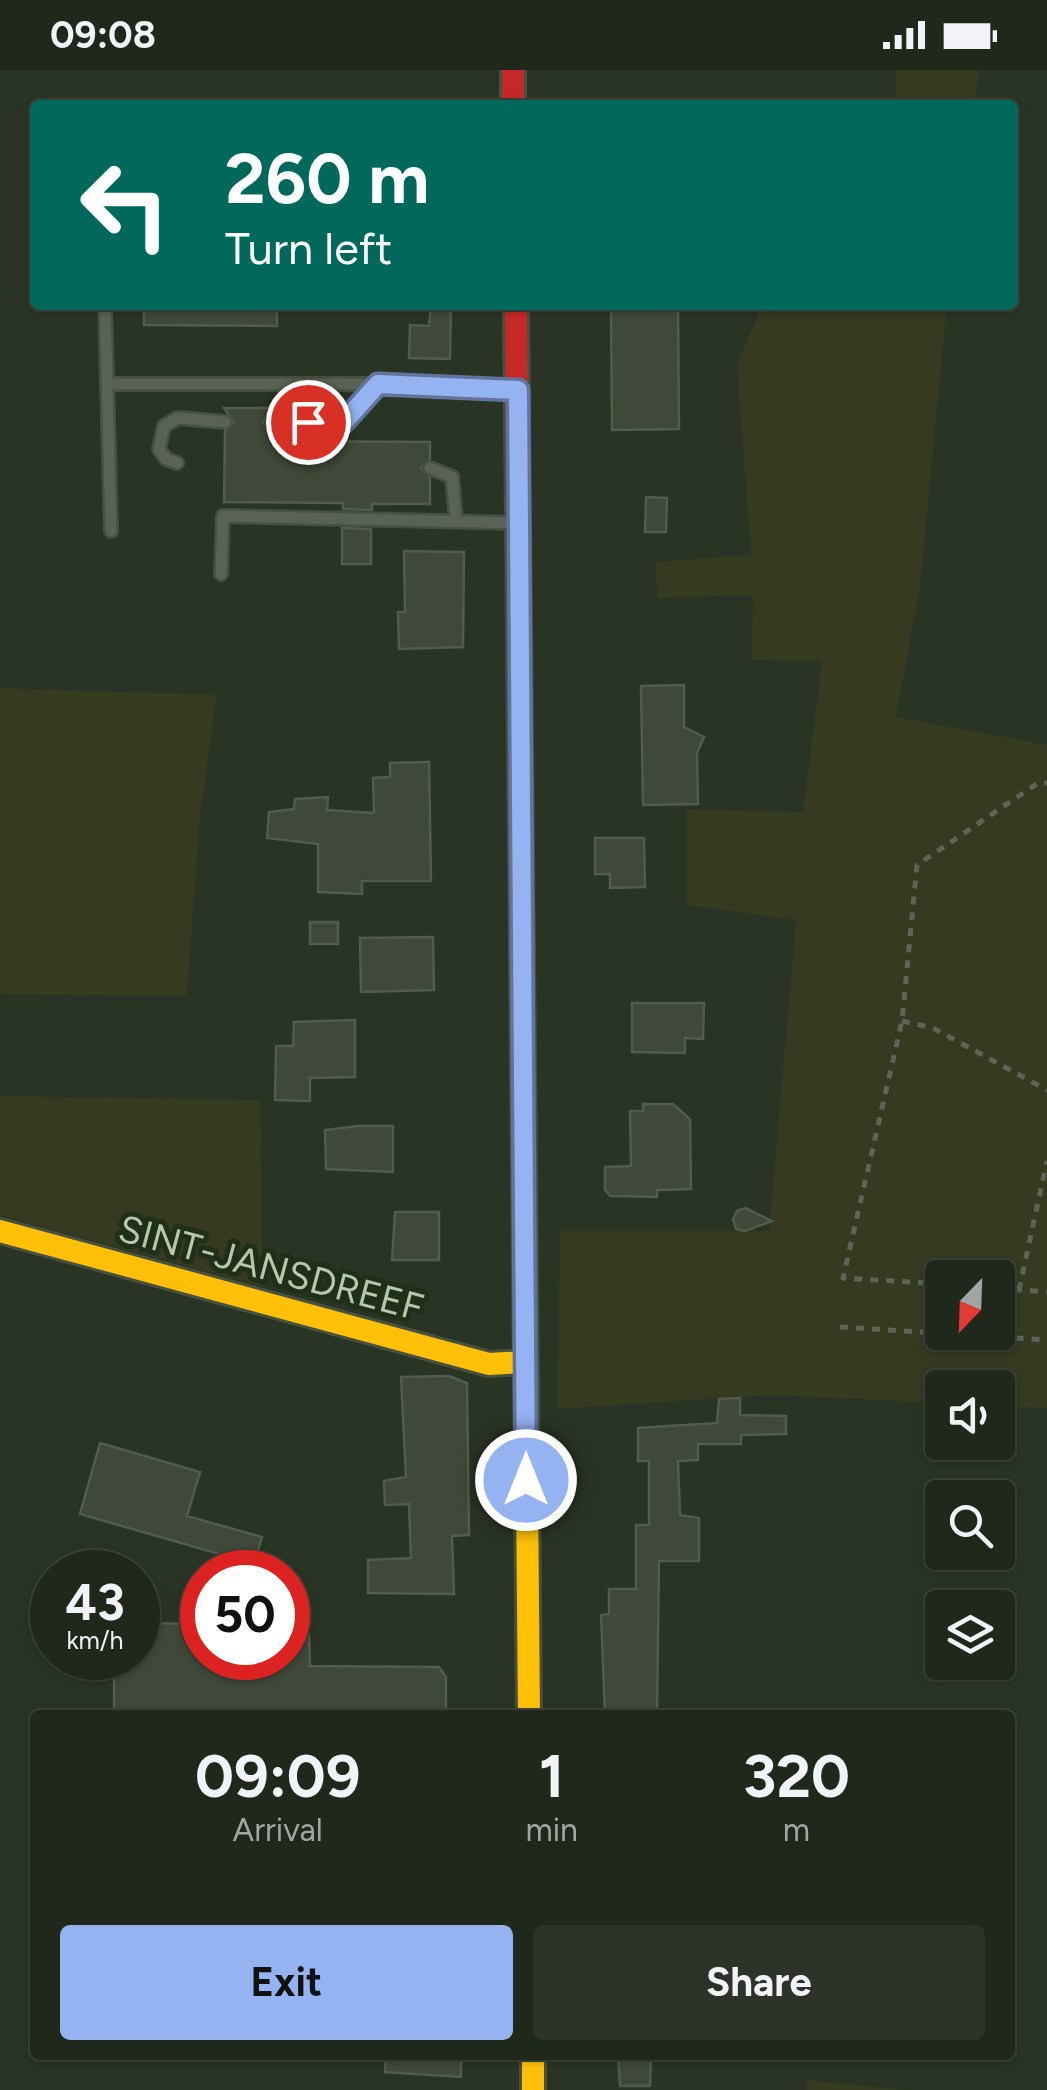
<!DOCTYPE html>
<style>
body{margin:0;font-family:Figtree,sans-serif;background:#2d3328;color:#f1f3f6;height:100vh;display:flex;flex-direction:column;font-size:38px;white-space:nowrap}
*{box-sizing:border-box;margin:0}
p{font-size:32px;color:#a2a5a3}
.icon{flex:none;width:55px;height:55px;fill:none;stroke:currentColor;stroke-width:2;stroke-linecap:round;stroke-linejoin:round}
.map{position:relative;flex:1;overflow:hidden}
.sheet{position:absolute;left:30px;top:1640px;width:985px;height:350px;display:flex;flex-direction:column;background:#20271b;border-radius:10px;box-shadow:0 2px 8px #0004,0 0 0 2px #3d443a}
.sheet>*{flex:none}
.top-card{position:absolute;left:30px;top:30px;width:988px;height:210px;border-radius:10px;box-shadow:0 2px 8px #0004,0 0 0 2px #3d443a;background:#00695c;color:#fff;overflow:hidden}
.needle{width:65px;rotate:203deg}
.buttons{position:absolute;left:925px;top:1190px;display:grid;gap:20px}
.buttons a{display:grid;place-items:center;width:90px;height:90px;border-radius:10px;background:#20271b;box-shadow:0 2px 8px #0004,0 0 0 2px #3d443a;font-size:50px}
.speed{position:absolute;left:30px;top:1480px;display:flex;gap:20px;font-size:50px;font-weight:700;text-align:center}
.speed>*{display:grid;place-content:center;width:130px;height:130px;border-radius:50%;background:#20271b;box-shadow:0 2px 8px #0004,0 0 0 2px #3d443a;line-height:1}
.speed small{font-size:25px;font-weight:400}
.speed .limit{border:15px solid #d22;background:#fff;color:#111}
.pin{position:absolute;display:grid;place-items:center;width:85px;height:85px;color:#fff;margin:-42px;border:5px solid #fff;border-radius:50%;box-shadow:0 2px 10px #0007}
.me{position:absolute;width:110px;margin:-55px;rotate:0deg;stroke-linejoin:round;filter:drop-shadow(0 0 8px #0008)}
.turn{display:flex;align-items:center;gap:35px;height:210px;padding:0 30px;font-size:45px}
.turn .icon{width:130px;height:130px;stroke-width:2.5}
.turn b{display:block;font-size:70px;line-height:85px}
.eta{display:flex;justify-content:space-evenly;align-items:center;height:170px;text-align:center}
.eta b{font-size:60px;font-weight:700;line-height:70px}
.primary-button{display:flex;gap:20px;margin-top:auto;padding:20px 30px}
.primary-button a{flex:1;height:115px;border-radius:10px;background:#95b2f1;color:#111;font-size:40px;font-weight:700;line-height:115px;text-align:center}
.primary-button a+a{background:#2d3328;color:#f1f3f6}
.status{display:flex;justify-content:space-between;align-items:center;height:70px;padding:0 50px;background:#20271b;direction:ltr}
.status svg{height:28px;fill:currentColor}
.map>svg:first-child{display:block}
.green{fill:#353a21;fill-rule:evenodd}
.building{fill:#3f4839;stroke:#525c4b;stroke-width:2.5}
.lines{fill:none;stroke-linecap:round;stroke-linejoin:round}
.lane-casing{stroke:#475141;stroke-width:16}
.fast-casing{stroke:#475141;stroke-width:28}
.slow-casing{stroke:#475141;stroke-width:28}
.jam-casing{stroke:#475141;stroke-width:28}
.path{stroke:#5d6556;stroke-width:5;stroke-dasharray:8 8;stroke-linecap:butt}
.lane{stroke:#596254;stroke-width:11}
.fast{stroke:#4caf50;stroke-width:22}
.slow{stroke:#ffc107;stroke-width:22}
.jam{stroke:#c62828;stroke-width:22}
.route-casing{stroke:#61749d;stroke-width:25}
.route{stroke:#95b2f1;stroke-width:18}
.labels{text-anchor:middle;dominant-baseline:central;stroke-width:10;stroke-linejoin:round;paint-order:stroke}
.street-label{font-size:38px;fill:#b6c7ac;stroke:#202f18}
</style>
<div class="status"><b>09:08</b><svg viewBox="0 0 49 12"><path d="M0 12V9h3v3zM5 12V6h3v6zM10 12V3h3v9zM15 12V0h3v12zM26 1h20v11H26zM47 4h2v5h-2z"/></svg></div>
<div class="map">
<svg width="1047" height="2020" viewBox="0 0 1047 2020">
<rect width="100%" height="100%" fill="#2a3424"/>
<!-- green -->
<path class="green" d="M896,0H979L974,35H896Z
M762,235H947L920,517L896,647L1047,675V1338L998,1336V1318H942V1333L771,1325L557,1339L560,1161H769L796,850L687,835V739L803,742L822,591L752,590L753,525L658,528L655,492L751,485L737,294ZM942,1208H998V1262H942Z
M0,618L217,625L200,746L187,926L0,924Z
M0,1026L260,1030L263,1217L0,1145Z
M806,2010L907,2020H806Z"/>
<!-- building -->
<path class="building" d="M144,235H277V256L144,255Z
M431,235H451L450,289L409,288L410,255L429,256Z
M611,235H678L679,359L612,360Z
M224,338H272L263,353L272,361V371L430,372V389L421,398L430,408V434H372V440L343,439V433L224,432L225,361L234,352Z
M646,427L667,428L666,462H645Z
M342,458L371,459V494H342Z
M404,481L464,482L463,577L399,579L398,542H405Z
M684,615V657L704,667L697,683L698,734L643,735L641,616Z
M429,692L431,811H362V824L318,822V774L267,768L269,742L294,739L295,729L328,727L327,740L374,743L373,708L390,707V693Z
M595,768H644L645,817L610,818V804H595Z
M310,852H338V874H310Z
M433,867L434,920L361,922L360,868Z
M632,933H704L703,969L685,968V983L632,982Z
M355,950V1007L310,1008V1031L275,1030L276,976H293L294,952Z
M643,1034H673L690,1049L691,1119L657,1120V1127L610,1126L605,1120V1097L631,1096L630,1041H643Z
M358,1056H393V1102L326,1099L325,1060Z
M745,1138L772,1151L745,1161L736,1159L733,1149L737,1141Z
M395,1142H439V1190H392Z
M449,1306L467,1313L469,1465L452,1466L454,1524L368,1523V1490L411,1488L409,1434L385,1435L384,1411L406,1407L401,1307Z
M740,1328V1345L786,1346V1364L741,1365V1374H698V1390L678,1391L680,1445L699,1448V1491H659L657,1643L605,1645L601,1545L609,1544V1519H636V1455H649V1391H638V1358L717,1353L719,1329Z
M100,1373L200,1402L187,1446L262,1467L254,1494L80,1444Z
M138,1553L202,1554V1588H288V1563L309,1564L310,1596L439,1597L446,1607V1645H114V1588H138Z
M386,1985H461V2007L385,2002Z
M618,1985H651L650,2016H620Z"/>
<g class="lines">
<!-- lane casing -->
<g class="lane-casing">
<path id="lane" d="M105,235L111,461
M107,314H378L513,320
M272,352L343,353L378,314
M177,393L166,389L159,379L164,356L178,348L225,352
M430,398L452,407L456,450
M221,504L223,446L516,453"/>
</g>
<!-- fast casing -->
<g class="fast-casing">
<path id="fast" d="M520,672L526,1310"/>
</g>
<!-- slow casing -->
<g class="slow-casing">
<path id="slow" d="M0,1161L489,1294L525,1292
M526,1310L529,1645
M533,1985V2020"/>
</g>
<!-- jam casing -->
<g class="jam-casing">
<path id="jam" d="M513,0V35
M516,235L520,672"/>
</g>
<!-- path -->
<path class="path" d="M902,951L933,958L1047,1020
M942,1214L843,1208L902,951L917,795L1038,713H1047
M998,1218L1047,1222
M1019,1220L1047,1091
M840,1257L1047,1270"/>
<!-- lane -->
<use href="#lane" class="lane"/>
<!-- fast -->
<use href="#fast" class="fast"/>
<!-- slow -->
<use href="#slow" class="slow"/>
<!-- jam -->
<use href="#jam" class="jam"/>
</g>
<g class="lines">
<!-- route casing -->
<g class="route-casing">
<path id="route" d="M308,352L343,353L378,314L518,320L526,1410"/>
</g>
<!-- route -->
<use href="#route" class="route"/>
</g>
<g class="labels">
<!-- street labels -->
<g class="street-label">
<text transform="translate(271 1198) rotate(15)">SINT-JANSDREEF</text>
</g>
</g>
</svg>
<div class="buttons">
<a><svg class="needle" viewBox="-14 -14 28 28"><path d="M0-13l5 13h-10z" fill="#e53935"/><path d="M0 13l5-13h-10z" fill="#a2a5a3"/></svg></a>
<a><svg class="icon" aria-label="sound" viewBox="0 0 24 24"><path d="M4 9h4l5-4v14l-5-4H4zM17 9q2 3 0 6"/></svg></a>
<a><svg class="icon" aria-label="search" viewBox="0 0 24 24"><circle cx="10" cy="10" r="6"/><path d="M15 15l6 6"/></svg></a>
<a><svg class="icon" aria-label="layers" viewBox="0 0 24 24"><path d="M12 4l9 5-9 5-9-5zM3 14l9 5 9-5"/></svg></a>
</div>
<div class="speed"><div>43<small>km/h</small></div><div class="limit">50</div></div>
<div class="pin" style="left:308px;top:352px;background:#d93025"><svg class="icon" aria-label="arrive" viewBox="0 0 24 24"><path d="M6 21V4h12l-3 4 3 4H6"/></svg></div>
<svg class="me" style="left:526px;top:1410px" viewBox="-20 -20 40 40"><circle r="17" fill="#95b2f1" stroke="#fff" stroke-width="3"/><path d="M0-11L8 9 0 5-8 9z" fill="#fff"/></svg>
<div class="top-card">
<div class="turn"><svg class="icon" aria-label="left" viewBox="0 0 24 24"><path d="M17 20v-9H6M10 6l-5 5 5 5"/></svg><div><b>260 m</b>Turn left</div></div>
</div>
<section class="sheet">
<div class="eta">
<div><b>09:09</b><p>Arrival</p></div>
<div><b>1</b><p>min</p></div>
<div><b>320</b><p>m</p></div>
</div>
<div class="primary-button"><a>Exit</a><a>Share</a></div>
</section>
</div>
